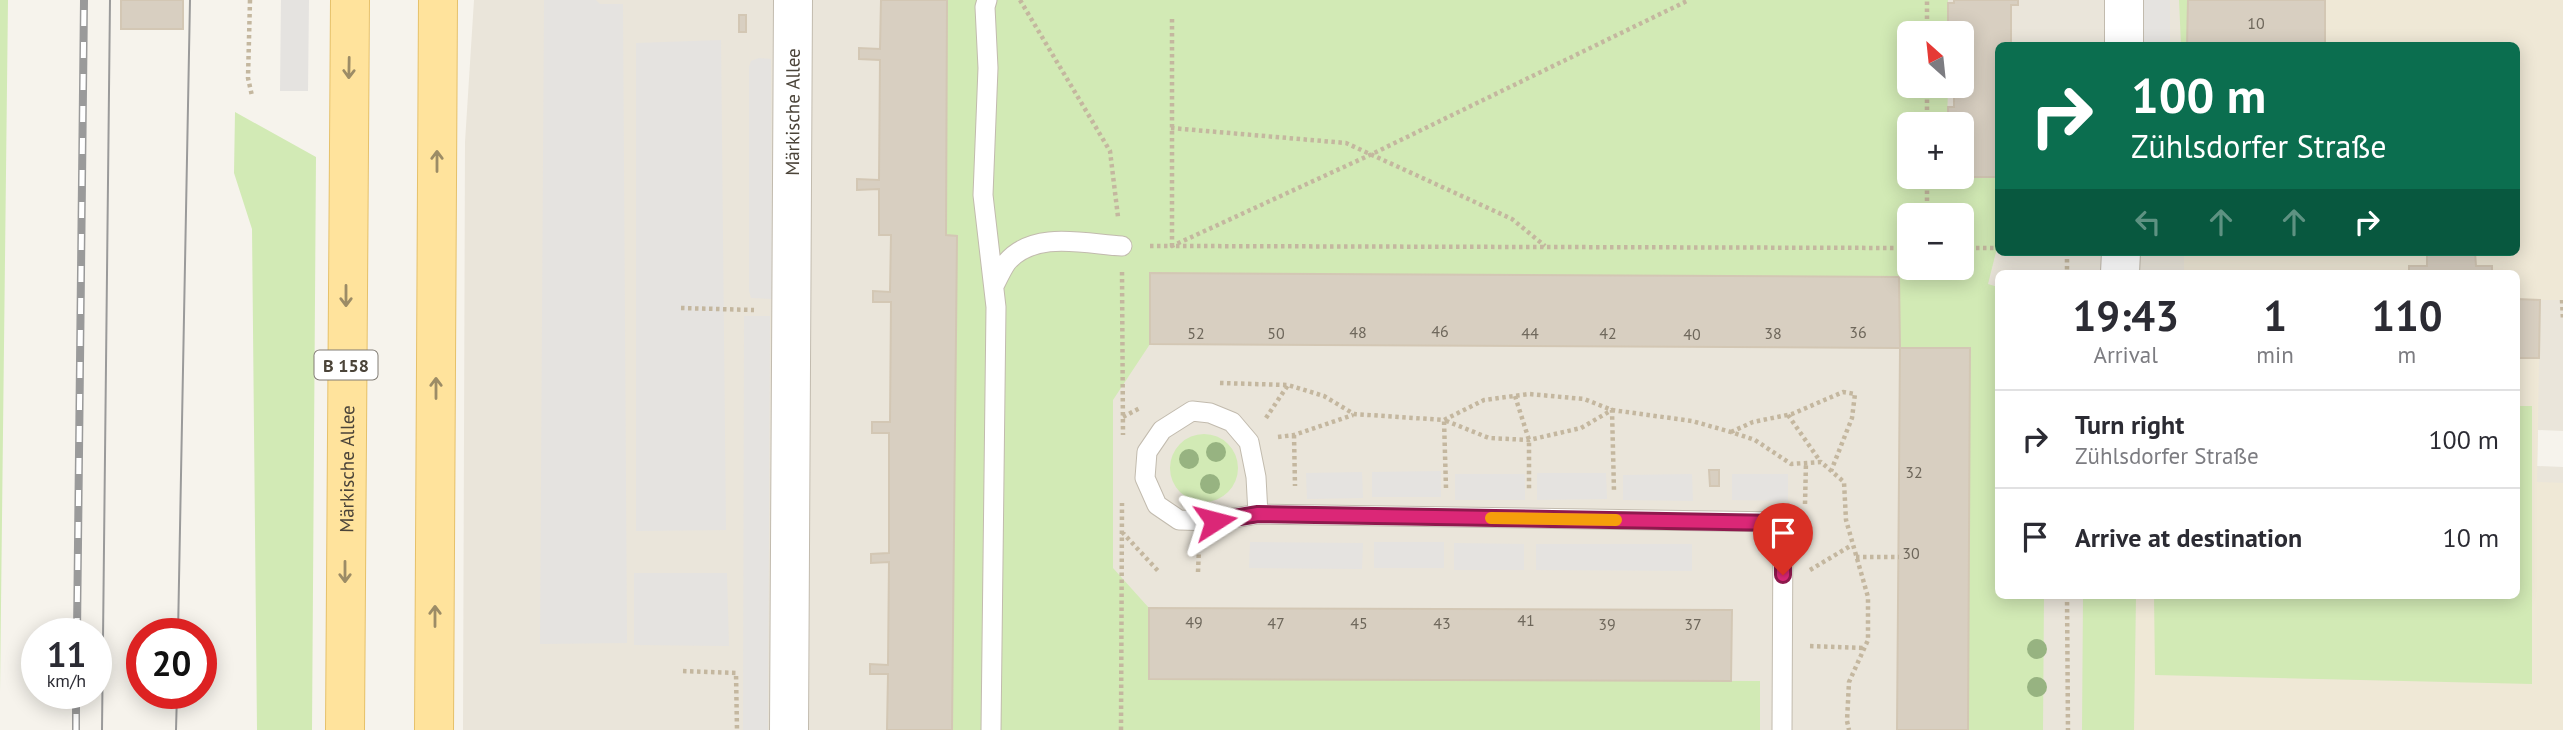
<!DOCTYPE html>
<meta charset="utf-8">
<style>
body{margin:0;font-family:"PT Sans",sans-serif;background:#f2f2f3;color:#2b2b33;height:100vh;display:flex;flex-direction:column;font-size:26px;white-space:nowrap}
*{box-sizing:border-box;margin:0}
p{font-size:23px;color:#7c7c81}
.icon{flex:none;width:38px;height:38px;fill:none;stroke:currentColor;stroke-width:2;stroke-linecap:round;stroke-linejoin:round}
.map{position:relative;flex:1;overflow:hidden}
.side{position:absolute;left:1995px;top:270px;width:525px;height:329px;display:flex;flex-direction:column;background:#fff;border-radius:10px;box-shadow:0 4px 18px #0003}
.side>*{flex:none}
.top-card{position:absolute;left:1995px;top:42px;width:525px;height:214px;border-radius:10px;box-shadow:0 4px 18px #0003;background:#0b6e4f;color:#fff;overflow:hidden}
.needle{width:46px;rotate:333deg}
.controls{position:absolute;left:1897px;top:21px;display:grid;gap:14px}
.controls a{display:grid;place-items:center;width:77px;height:77px;border-radius:10px;background:#fff;box-shadow:0 4px 18px #0003;font-size:35px}
.speed{position:absolute;left:21px;top:618px;display:flex;gap:14px;font-size:35px;font-weight:700;text-align:center}
.speed>*{display:grid;place-content:center;width:91px;height:91px;border-radius:50%;background:#fff;box-shadow:0 4px 18px #0003;line-height:1}
.speed small{font-size:18px;font-weight:400}
.speed .limit{border:10px solid #d22;background:#fff;color:#111}
.pin{position:absolute;display:grid;place-items:center;width:60px;height:60px;color:#fff;margin:-72px -30px;border-radius:50% 50% 50% 0;rotate:-45deg;box-shadow:0 0 7px #0007}
.pin .icon{rotate:45deg}
.me{position:absolute;width:77px;margin:-38px;rotate:81deg;stroke-linejoin:round;filter:drop-shadow(0 0 5px #0008)}
.turn{display:flex;align-items:center;gap:24px;height:147px;padding:0 21px;font-size:32px}
.turn .icon{width:91px;height:91px;stroke-width:2.5}
.turn b{display:block;font-size:49px;line-height:60px}
.lanes{display:flex;align-items:center;height:66px;padding:0 21px;background:#0003;justify-content:center;gap:35px;direction:ltr}
.lanes .off{opacity:.35}
.eta{display:flex;justify-content:space-evenly;align-items:center;height:119px;text-align:center}
.eta b{font-size:42px;font-weight:700;line-height:49px}
ul{padding:0;list-style:none}
li{display:flex;align-items:center;gap:21px;height:98px;padding:0 21px;border-top:2px solid #e1e1e2}
li div{flex:1}
li b{display:block;font-size:26px}
li em{font-style:normal}
.map>svg:first-child{display:block}
.residential{fill:#eae5da;fill-rule:evenodd}
.education{fill:#efe8d6}
.green{fill:#d2eab5;fill-rule:evenodd}
.parking{fill:#e5e3e0}
.building{fill:#d8cfc1;stroke:#d3c7b4;stroke-width:2}
.lines{fill:none;stroke-linecap:round;stroke-linejoin:round}
.lane-casing{stroke:#c2bbae;stroke-width:21}
.street-casing{stroke:#c2bbae;stroke-width:40}
.primary-casing{stroke:#e6c16a;stroke-width:40}
.path{stroke:#c4b79f;stroke-width:4.5;stroke-dasharray:3.5 3.5;stroke-linecap:butt}
.lane{stroke:#fff;stroke-width:19}
.street{stroke:#fff;stroke-width:38}
.primary{stroke:#ffe39c;stroke-width:38}
.tram{stroke:#9a9a9a;stroke-width:2}
.rail-casing{stroke:#9a9a9a;stroke-width:8}
.rail{stroke:#fff;stroke-width:5;stroke-dasharray:16;stroke-linecap:butt}
.tree{fill:#97b381}
.oneway{stroke:#9c8c66}
.route-casing{stroke:#8e194d;stroke-width:18}
.route{stroke:#db2777;stroke-width:12}
.slow{stroke:#f59e0b;stroke-width:12}
.labels{text-anchor:middle;dominant-baseline:central;stroke-width:5;stroke-linejoin:round;paint-order:stroke}
.number-label{font-size:16px;fill:#6e675b}
.shield{fill:#fff;stroke:#817c74;stroke-width:2}
.shield-label{font-size:18px;font-weight:bold;fill:#4b4439}
.street-label{font-size:19px;fill:#4b4439;stroke:#fff}
</style>
<div class="map">
<svg width="2563" height="730" viewBox="0 0 2563 730">
<rect width="100%" height="100%" fill="#f6f3ec"/>
<!-- residential -->
<path class="residential" d="M474,0H2563V431L2538,430L2537,466L2563,467V730H463L465,142ZM1909,33H1962V86H1909ZM1998,46H2516V252H1998ZM1909,124H1962V177H1909ZM1909,215H1962V268H1909ZM1998,273H2516V595H1998Z"/>
<!-- education -->
<path class="education" d="M2188,0H2563V300H2540L2537,482L2563,483V730H2134L2136,595H2516V273H2184V252H2516V46L2187,45Z"/>
<!-- green -->
<path class="green" d="M0,0H8L0,692Z
M947,0H1948V33H1909V86H1948L1947,124H1909V177H1998V244L1988,284L1998,287V595H2044L2043,730H1968L1970,348H1900L1899,277L1151,273L1150,344L1113,400V568L1149,608V679L1760,681V730H952L957,237L946,235ZM1909,215H1962V268H1909Z
M2179,0H2188L2187,45H2181Z
M235,112L316,157L312,730H257L252,229L234,173Z
M2517,406H2532V684L2155,675L2154,595H2516Z
M1170 468a34 34 0 1 1 68 0a34 34 0 1 1-68 0Z
M2083,595H2136L2134,730H2082Z"/>
<!-- parking -->
<path class="parking" d="M281,0H309L308,91H280Z
M544,0H596L600,4H623L627,643L540,644Z
M2142,0H2170V45L2141,46Z
M721,40L726,530L636,531V43Z
M759,58L771,59L772,299L751,298L749,291V67L751,61Z
M744,316H770L768,730H743Z
M1441,471V497H1372V472Z
M1362,472L1363,498L1307,499L1306,473Z
M1537,473H1606L1607,499L1537,500Z
M1455,474H1525V500H1455Z
M1692,474L1693,501L1623,500V475Z
M1732,474H1788V501L1732,500Z
M1250,542L1363,543L1362,569L1249,568Z
M1374,542H1444V568H1374Z
M1454,543L1524,544V570H1454Z
M1536,544H1692V571L1536,570Z
M634,573H727L729,646L634,645Z"/>
<!-- building -->
<path class="building" d="M121,0H183V29H121Z
M881,0H947L946,235L957,236L952,730H887L888,674H870V664L888,665L889,562L871,563V554L889,553V433H872V422H890L891,302H873V291L890,292L891,235H879V189L857,190V179L879,180L880,60L859,59V48L880,49Z
M1954,0H2018V5H2011V46H1998V177H1947H1962V124H1948V107H1954V86H1962V33H1948V3H1954Z
M2188,0H2325V46H2187Z
M739,15H746V32H739Z
M2427,252H2475L2476,266H2492V273H2409V266H2427Z
M1150,273L1899,277L1900,348L1150,344Z
M2516,299L2540,300L2539,358H2516Z
M1900,348H1970L1968,730H1897Z
M1709,470H1719V486H1710Z
M1149,608L1732,610L1731,681L1149,679Z"/>
<g class="lines">
<!-- lane casing -->
<g class="lane-casing">
<path id="lane" d="M987,0L985,7L988,68L983,195L996,307L991,730
M994,286C998,278 1002,269 1007,262C1034,230 1086,244 1122,246
M1258,514L1256,477L1249,442L1232,422L1210,413L1192,411L1162,430L1147,452L1145,478L1157,505L1179,520L1215,521L1258,514L1783,522L1782,730"/>
</g>
<!-- street casing -->
<g class="street-casing">
<g id="street">
<path d="M2124,46V0"/>
<path d="M2120,273L2121,252"/>
<path id="s1" d="M789,730L793,0"/>
</g>
</g>
<!-- primary casing -->
<g class="primary-casing">
<g id="primary">
<path id="s2" d="M345,730L350,0"/>
<path d="M434,730L438,0"/>
</g>
</g>
<!-- path -->
<path class="path" d="M250,0L248,78L252,96
M1020,0L1110,151L1118,217
M1172,19V246L1909,248
M1927,33V0
M1927,124V86
M1171,128L1346,143L1512,219L1545,246
M1927,215V177
M1150,246H1172L1372,154L1689,0
M1962,248H1998
M2067,252V273
M1122,272L1123,435
M2562,300L2563,320
M681,308L754,310
M1220,383L1288,385L1324,396L1354,414L1444,420L1484,400L1529,394L1584,399L1612,410L1692,421L1731,432L1755,440L1791,464L1821,462L1844,482L1846,520L1868,597V640L1849,682L1847,721L1849,730
M1515,396L1529,440V489
M1788,415L1820,461
M1123,417L1140,408
M1266,418L1288,385
M1731,432L1753,422L1792,414L1843,392L1855,394L1852,418L1831,471
M1294,435L1295,486
M1278,437L1294,435L1353,415
M1446,488L1444,420L1489,438L1529,440L1581,428L1612,410L1614,491
M1805,504L1806,462
M1122,532L1159,572
M1856,557H1899
M1810,570L1852,545
M1198,572L1199,549
M2067,595L2068,730
M1810,646L1865,648
M683,671L736,673L737,730
M1121,730L1122,503"/>
<!-- lane -->
<use href="#lane" class="lane"/>
<!-- street -->
<use href="#street" class="street"/>
<!-- primary -->
<use href="#primary" class="primary"/>
<!-- tram -->
<path class="tram" d="M178,634L190,0
M102,730L110,0
M176,730L177,693"/>
<!-- rail casing -->
<g class="rail-casing">
<path id="rail" d="M77,634L84,0
M76,730V693"/>
</g>
<!-- rail -->
<use href="#rail" class="rail"/>
</g>
<!-- trees -->
<g class="tree">
<circle cx="1216" cy="452" r="10"/>
<circle cx="1189" cy="459" r="10"/>
<circle cx="1210" cy="484" r="10"/>
<circle cx="2037" cy="649" r="10"/>
<circle cx="2037" cy="687" r="10"/>
</g>
<!-- one-way arrows -->
<defs><path id="oneway-shaft" d="M-6 0H5M1.5-3L5.5 0L1.5 3" fill="none" stroke-width="1.6" stroke-linecap="round" stroke-linejoin="round" transform="scale(1.75)"/></defs>
<g class="oneway">
<use href="#oneway-shaft" transform="translate(349 68) rotate(91)"/>
<use href="#oneway-shaft" transform="translate(437 161) rotate(-90)"/>
<use href="#oneway-shaft" transform="translate(346 296) rotate(90)"/>
<use href="#oneway-shaft" transform="translate(436 388) rotate(-90)"/>
<use href="#oneway-shaft" transform="translate(345 572) rotate(90)"/>
<use href="#oneway-shaft" transform="translate(435 616) rotate(-90)"/>
</g>
<g class="lines">
<!-- route casing -->
<g class="route-casing">
<path id="route" d="M1215,521L1258,514L1783,523V575"/>
</g>
<!-- route -->
<use href="#route" class="route"/>
<!-- slow -->
<path class="slow" d="M1491,518L1616,520"/>
</g>
<g class="labels">
<!-- number labels -->
<g class="number-label">
<text x="2256" y="23">10</text>
<text x="1440" y="331">46</text>
<text x="1358" y="332">48</text>
<text x="1858" y="332">36</text>
<text x="1196" y="333">52</text>
<text x="1276" y="333">50</text>
<text x="1530" y="333">44</text>
<text x="1608" y="333">42</text>
<text x="1773" y="333">38</text>
<text x="1692" y="334">40</text>
<text x="1914" y="472">32</text>
<text x="1911" y="553">30</text>
<text x="1526" y="620">41</text>
<text x="1194" y="622">49</text>
<text x="1276" y="623">47</text>
<text x="1359" y="623">45</text>
<text x="1442" y="623">43</text>
<text x="1607" y="624">39</text>
<text x="1693" y="624">37</text>
</g>
<!-- shield labels -->
<rect class="shield" x="314.5" y="350.5" width="63" height="29" rx="5"/>
<g class="shield-label">
<text x="346" y="365">B 158</text>
</g>
<!-- street labels -->
<g class="street-label">
<text stroke="none"><textPath href="#s1" startOffset="618">Märkische Allee</textPath></text>
<text stroke="none"><textPath href="#s2" startOffset="261">Märkische Allee</textPath></text>
</g>
</g>
</svg>
<div class="controls">
<a><svg class="needle" viewBox="-14 -14 28 28"><path d="M0-13l5 13h-10z" fill="#e53935"/><path d="M0 13l5-13h-10z" fill="#7c7c81"/></svg></a>
<a>+</a>
<a>−</a>
</div>
<div class="speed"><div>11<small>km/h</small></div><div class="limit">20</div></div>
<div class="pin" style="left:1783px;top:575px;background:#d93025"><svg class="icon" aria-label="arrive" viewBox="0 0 24 24"><path d="M6 21V4h12l-3 4 3 4H6"/></svg></div>
<svg class="me" style="left:1215px;top:521px" viewBox="-20 -20 40 40"><path d="M0-17L14 15 0 8-14 15z" fill="#db2777" stroke="#fff" stroke-width="4"/></svg>
<div class="top-card">
<div class="turn"><svg class="icon" aria-label="right" viewBox="0 0 24 24"><path d="M7 20v-9h11M14 6l5 5-5 5"/></svg><div><b>100 m</b>Zühlsdorfer Straße</div></div>
<div class="lanes"><svg class="icon off" aria-label="left" viewBox="0 0 24 24"><path d="M17 20v-9H6M10 6l-5 5 5 5"/></svg><svg class="icon off" aria-label="ahead" viewBox="0 0 24 24"><path d="M12 20V5M6 11l6-6 6 6"/></svg><svg class="icon off" aria-label="ahead" viewBox="0 0 24 24"><path d="M12 20V5M6 11l6-6 6 6"/></svg><svg class="icon" aria-label="right" viewBox="0 0 24 24"><path d="M7 20v-9h11M14 6l5 5-5 5"/></svg></div>
</div>
<section class="side">
<div class="eta">
<div><b>19:43</b><p>Arrival</p></div>
<div><b>1</b><p>min</p></div>
<div><b>110</b><p>m</p></div>
</div>
<ul>
<li><svg class="icon" aria-label="right" viewBox="0 0 24 24"><path d="M7 20v-9h11M14 6l5 5-5 5"/></svg><div><b>Turn right</b><p>Zühlsdorfer Straße</p></div><em>100 m</em></li>
<li><svg class="icon" aria-label="arrive" viewBox="0 0 24 24"><path d="M6 21V4h12l-3 4 3 4H6"/></svg><div><b>Arrive at destination</b></div><em>10 m</em></li>
</ul>
</section>
</div>
